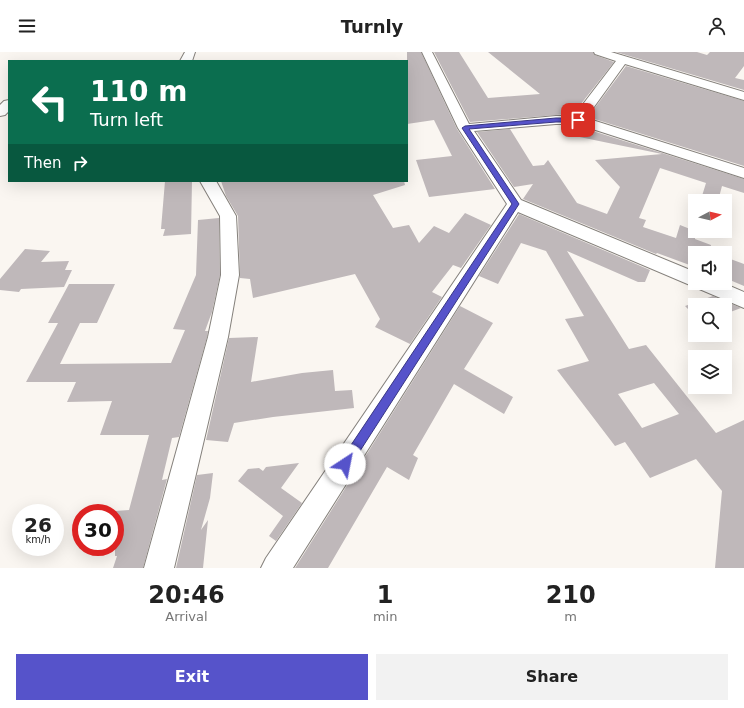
<!DOCTYPE html>
<style>
body{margin:0;font-family:"DejaVu Sans",sans-serif;background:#f2f2f2;color:#222;height:100vh;display:flex;flex-direction:column;font-size:15px;white-space:nowrap}
*{box-sizing:border-box;margin:0}
p{font-size:13px;color:#767676}
.icon{flex:none;width:22px;height:22px;fill:none;stroke:currentColor;stroke-width:2;stroke-linecap:round;stroke-linejoin:round}
.map{position:relative;height:516px;overflow:hidden}
.drawer{display:flex;flex-direction:column;background:#fff;flex:1}
.drawer>*{flex:none}
.hud{position:absolute;left:8px;top:8px;width:400px;height:122px;border-radius:0px;box-shadow:0 4px 16px #0002;background:#0b6e4f;color:#fff;overflow:hidden}
.needle{width:26px;rotate:83deg}
.controls{position:absolute;left:688px;top:142px;display:grid;gap:8px}
.controls a{display:grid;place-items:center;width:44px;height:44px;border-radius:0px;background:#fff;box-shadow:0 4px 16px #0002;font-size:20px}
.speed{position:absolute;left:12px;top:452px;display:flex;gap:8px;font-size:20px;font-weight:700;text-align:center}
.speed>*{display:grid;place-content:center;width:52px;height:52px;border-radius:50%;background:#fff;box-shadow:0 4px 16px #0002;line-height:1}
.speed small{font-size:10px;font-weight:400}
.speed .limit{border:6px solid #d22;background:#fff;color:#111}
.pin{position:absolute;display:grid;place-items:center;width:34px;height:34px;color:#fff;margin:-17px;border-radius:8px;box-shadow:0 2px 6px #0006}
.me{position:absolute;width:44px;margin:-22px;rotate:34deg;stroke-linejoin:round;filter:drop-shadow(0 0 3px #0008)}
.turn{display:flex;align-items:center;gap:14px;height:84px;padding:0 16px;font-size:18px}
.turn .icon{width:52px;height:52px;stroke-width:2.5}
.turn b{display:block;font-size:28px;line-height:34px}
.then{display:flex;align-items:center;height:38px;padding:0 16px;background:#0003;gap:8px;font-size:15px}
.eta{display:flex;justify-content:space-evenly;align-items:center;height:68px;text-align:center}
.eta b{font-size:24px;font-weight:600;line-height:28px}
.primary-button{display:flex;gap:8px;margin-top:auto;padding:8px 16px}
.primary-button a{flex:1;height:46px;border-radius:0px;background:#5653ca;color:#fff;font-size:16px;font-weight:600;line-height:46px;text-align:center}
.primary-button a+a{background:#f2f2f2;color:#222}
header{display:flex;justify-content:space-between;align-items:center;height:52px;padding:0 16px;background:#fff;font-size:18px;font-weight:600}
.map>svg:first-child{display:block}
.building{fill:#bfb8ba;fill-rule:evenodd}
.lines{fill:none;stroke-linecap:round;stroke-linejoin:round}
.street-casing{stroke:#85817c;stroke-width:2}
.street{fill:#fff;fill-rule:evenodd}
.route{fill:#5653ca;stroke:#383683}
</style>
<header><svg class="icon" aria-label="menu" viewBox="0 0 24 24"><path d="M4 6h16M4 12h16M4 18h16"/></svg>Turnly<svg class="icon" aria-label="person" viewBox="0 0 24 24"><circle cx="12" cy="8" r="4"/><path d="M4 21q1-7 8-7t8 7"/></svg></header>
<div class="map">
<svg width="744" height="516" viewBox="0 0 744 516">
<rect width="100%" height="100%" fill="#faf6f1"/>
<!-- building -->
<path class="building" d="M407,0H421L457,77L495,137L429,145L416,108L452,104L434,68L407,72Z
M434,0H459L488,46L540,42L488,0H593L595,3L614,10L573,62L556,63L470,70Z
M616,0H697L707,3L710,0H744V14L735,26L744,28V38Z
M626,14L744,49V114L588,65Z
M568,74H577L744,127V141L722,134L718,149L702,144L706,131L660,116L639,166L646,168L643,175L676,186L680,173L695,179V187L711,193L710,199L714,201H695V215L657,201L656,202L523,147L533,132L514,135L477,80L510,77L533,114L544,113L548,108L577,151L607,162L620,135L595,108L662,102L565,82Z
M165,129H192L191,182L163,184L165,177H161Z
M221,129H404L405,133L373,143L393,176L409,173L419,191L434,174L449,181L465,161L491,173L461,216L453,213L432,240L442,245L410,292L375,275L380,267L355,222L253,246L250,227L240,226L238,164L226,144Z
M519,162L650,218L645,230H638L567,199L629,297L646,293L716,381L744,368V516H715L722,439L696,407L650,426L625,390L615,394L557,318L589,309L565,267L584,264L546,199L521,191L498,232L479,224ZM654,331L679,362L642,376L618,342Z
M219,166L220,223L212,260L205,279H208L207,285L179,385L172,386L162,428L167,427L143,516H113L117,504H115V459L129,458L149,383H100L112,349L67,350L76,330H26L58,271H48L69,232H115L97,271H80L60,312L171,311L185,278L173,277L196,223L198,168Z
M25,197L50,199L41,210L69,209L65,218H72L64,235L21,237L19,240L0,238V227Z
M725,205L744,212V234L725,226Z
M713,244L741,256L725,262V253H695V264L685,254Z
M460,254L493,271L464,317L513,345L504,362L454,332L413,403L418,406L409,428L387,415L328,516H295Z
M258,285L251,330L302,321L333,318L335,339L352,338L354,356L273,365L234,371L228,390L206,388L229,286Z
M299,411L281,436L302,451L276,489L269,484L283,464L238,429L248,417L259,416L263,419L266,415Z
M213,421L210,446L201,478L208,468L203,516H176L197,423Z"/>
<g class="lines">
<!-- street casing -->
<g class="street-casing">
<path id="street" d="M185,0H195L192,9H180Z
M422,0H432L469,72L556,64H574L616,9L595,2L594,0H611L744,40V48L625,12L586,66L744,116V126L577,72H556L474,79L521,148L695,220V231H723L744,240V256L518,160L293,516H261L266,506L507,152L458,76Z
M9,48V59L5,63L0,64V53L4,49Z
M200,129H216L236,164L239,223L228,285L174,516H144L208,285L221,223L220,164Z"/>
</g>
<!-- street -->
<use href="#street" class="street"/>
</g>
<!-- route -->
<path class="route" d="M556,66H578L581,68L578,70H556L469,77L519,152L349,416L345,418L341,416L339,412L341,408L512,152L462,76L465,74Z"/>
</svg>
<div class="controls">
<a><svg class="needle" viewBox="-14 -14 28 28"><path d="M0-13l5 13h-10z" fill="#e53935"/><path d="M0 13l5-13h-10z" fill="#767676"/></svg></a>
<a><svg class="icon" aria-label="sound" viewBox="0 0 24 24"><path d="M4 9h4l5-4v14l-5-4H4zM17 9q2 3 0 6"/></svg></a>
<a><svg class="icon" aria-label="search" viewBox="0 0 24 24"><circle cx="10" cy="10" r="6"/><path d="M15 15l6 6"/></svg></a>
<a><svg class="icon" aria-label="layers" viewBox="0 0 24 24"><path d="M12 4l9 5-9 5-9-5zM3 14l9 5 9-5"/></svg></a>
</div>
<div class="speed"><div>26<small>km/h</small></div><div class="limit">30</div></div>
<div class="pin" style="left:578px;top:68px;background:#d93025"><svg class="icon" aria-label="arrive" viewBox="0 0 24 24"><path d="M6 21V4h12l-3 4 3 4H6"/></svg></div>
<svg class="me" style="left:345px;top:412px" viewBox="-20 -20 40 40"><circle r="19" fill="#fff"/><path d="M0-13L10 11 0 6-10 11z" fill="#5653ca"/></svg>
<div class="hud">
<div class="turn"><svg class="icon" aria-label="left" viewBox="0 0 24 24"><path d="M17 20v-9H6M10 6l-5 5 5 5"/></svg><div><b>110 m</b>Turn left</div></div>
<div class="then">Then<svg class="icon" aria-label="right" viewBox="0 0 24 24"><path d="M7 20v-9h11M14 6l5 5-5 5"/></svg></div>
</div>
</div>
<section class="drawer">
<div class="eta">
<div><b>20:46</b><p>Arrival</p></div>
<div><b>1</b><p>min</p></div>
<div><b>210</b><p>m</p></div>
</div>
<div class="primary-button"><a>Exit</a><a>Share</a></div>
</section>
